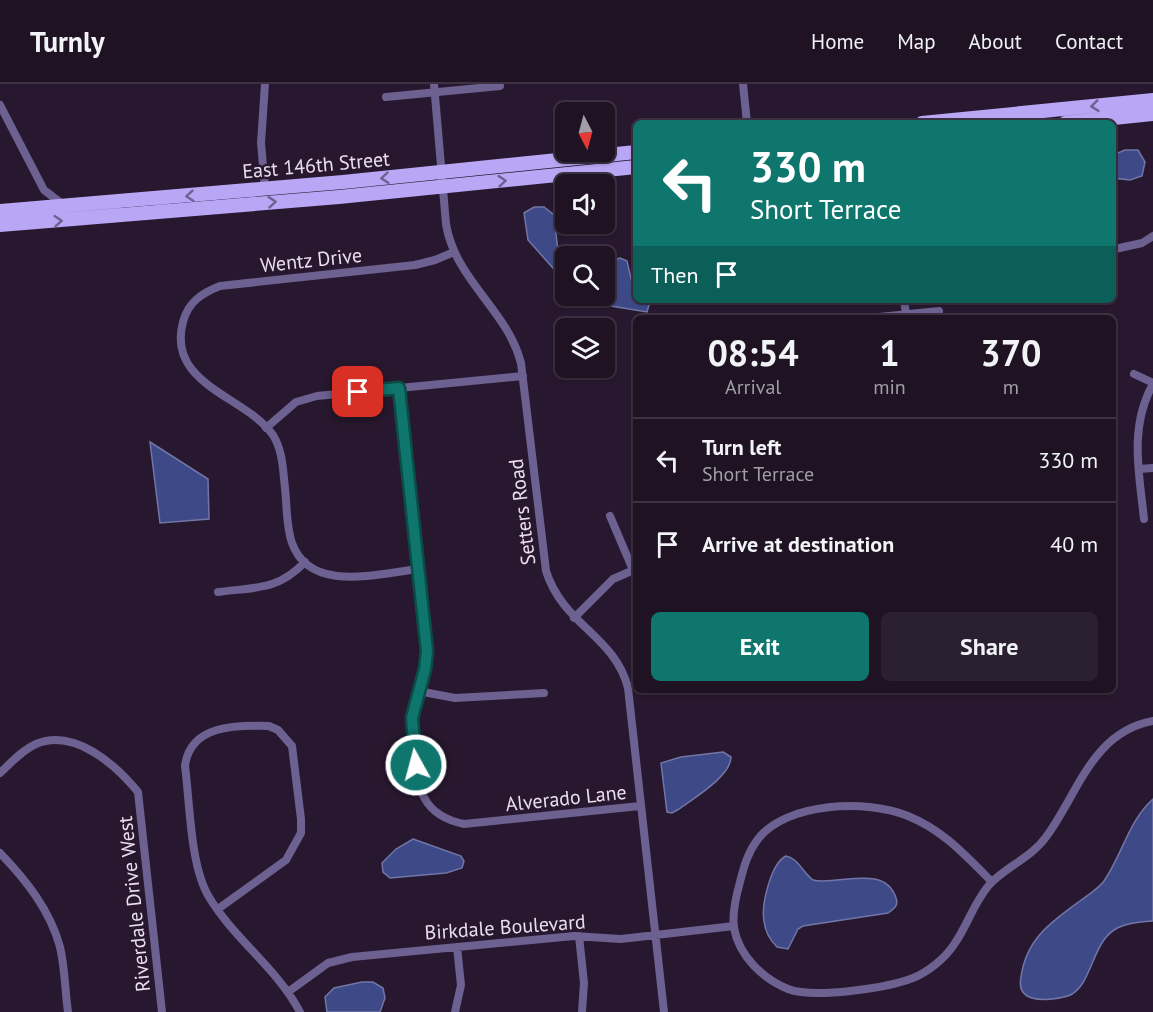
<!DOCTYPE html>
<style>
body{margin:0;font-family:"PT Sans",sans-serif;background:#2b2030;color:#f1f3f6;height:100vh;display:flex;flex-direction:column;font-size:22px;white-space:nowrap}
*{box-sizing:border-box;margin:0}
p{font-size:20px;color:#a19ea6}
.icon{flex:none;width:33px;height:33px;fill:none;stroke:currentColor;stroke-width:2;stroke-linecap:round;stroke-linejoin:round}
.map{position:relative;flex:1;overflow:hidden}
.sheet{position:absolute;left:633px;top:231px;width:483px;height:378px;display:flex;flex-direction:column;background:#1e1223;border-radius:9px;box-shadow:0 2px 4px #0004,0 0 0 2px #3c3241}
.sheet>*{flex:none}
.guide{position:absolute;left:633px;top:36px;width:483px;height:183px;border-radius:9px;box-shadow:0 2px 4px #0004,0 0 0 2px #3c3241;background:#0f766e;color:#fff;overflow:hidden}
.needle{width:39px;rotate:174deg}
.tools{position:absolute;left:555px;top:18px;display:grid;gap:12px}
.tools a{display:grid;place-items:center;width:60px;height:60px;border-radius:9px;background:#1e1223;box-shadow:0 2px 4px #0004,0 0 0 2px #3c3241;font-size:30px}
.pin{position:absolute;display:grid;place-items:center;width:51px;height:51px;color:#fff;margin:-26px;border-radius:12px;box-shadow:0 3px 9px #0006}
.me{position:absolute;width:66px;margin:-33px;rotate:353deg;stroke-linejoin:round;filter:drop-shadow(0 0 4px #0008)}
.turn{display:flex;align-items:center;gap:21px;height:126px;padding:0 18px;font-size:27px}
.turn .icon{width:78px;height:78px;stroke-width:2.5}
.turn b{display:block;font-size:42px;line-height:51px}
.then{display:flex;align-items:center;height:57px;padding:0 18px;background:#0003;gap:12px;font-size:22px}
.eta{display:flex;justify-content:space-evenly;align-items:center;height:102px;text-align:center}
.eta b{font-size:36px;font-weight:700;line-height:42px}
.button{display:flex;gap:12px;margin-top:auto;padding:12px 18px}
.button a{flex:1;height:69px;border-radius:9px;background:#0f766e;color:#fff;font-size:24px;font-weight:700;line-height:69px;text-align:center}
.button a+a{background:#2b2030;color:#f1f3f6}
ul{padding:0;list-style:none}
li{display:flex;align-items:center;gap:18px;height:84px;padding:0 18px;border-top:2px solid #3c3241}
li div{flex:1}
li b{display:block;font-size:22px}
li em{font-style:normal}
header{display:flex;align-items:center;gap:36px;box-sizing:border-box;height:84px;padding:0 30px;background:#1e1223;border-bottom:2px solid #3c3241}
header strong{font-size:28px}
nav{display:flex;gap:33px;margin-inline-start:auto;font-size:21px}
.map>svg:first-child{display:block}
.water{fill:#3e4988;stroke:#7276a7;stroke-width:1.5}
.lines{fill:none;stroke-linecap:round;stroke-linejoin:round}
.minor{stroke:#6c6190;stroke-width:8}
.primary{stroke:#b9a6f4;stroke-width:14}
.oneway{stroke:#705f92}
.route-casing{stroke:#0a4d48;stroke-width:15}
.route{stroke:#0f766e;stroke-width:10}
.labels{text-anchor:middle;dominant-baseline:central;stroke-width:5;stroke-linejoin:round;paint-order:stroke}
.street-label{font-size:20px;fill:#eadfef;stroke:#28182f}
</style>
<header>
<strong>Turnly</strong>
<nav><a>Home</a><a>Map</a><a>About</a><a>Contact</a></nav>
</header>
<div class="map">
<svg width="1153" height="928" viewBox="0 0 1153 928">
<rect width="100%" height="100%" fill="#28182f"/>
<!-- water -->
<path class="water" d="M1125,66H1138L1145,78L1142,92L1130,96L1113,94V71Z
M534,123H544L554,131L559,177L553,184L528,156L524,129Z
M620,174L627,177L636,216H645L649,221L647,228L605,221V179Z
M150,358L208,395L209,435L160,439Z
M723,668L731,673C731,692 694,714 679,725L672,729L667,728L661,679L681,673Z
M1153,715V837C1140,838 1125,839 1114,846C1091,861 1092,903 1068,912C1058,915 1042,917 1032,914C1021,911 1019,903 1021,893C1026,855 1051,838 1080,817C1088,811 1098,805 1104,797C1122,771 1129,736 1153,715Z
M413,755L461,772L464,777L462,784L446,789L390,794L383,788L382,779L396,765Z
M786,772C798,774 803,789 813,796C837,802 885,779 896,814C899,821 894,825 888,829L803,842L798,845L788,865L777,863C770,856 765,847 764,837C761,821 771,779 786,772Z
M362,898H373L383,904L385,914L380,928H327L325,913L334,904Z"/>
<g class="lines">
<!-- minor -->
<path class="minor" d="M434,0L446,140C455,196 508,227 521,279L546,487C563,541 615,552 628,604L664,928
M743,0L747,39
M386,13L500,2
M0,21L44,106L65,122
M265,105L261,59L265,0
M1115,165L1142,159L1153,152
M904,216L906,230
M869,234L939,227
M1134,290L1153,299
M399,304L427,561C428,584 418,603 413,625C410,639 412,653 414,667C418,704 421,731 464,740L640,722
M266,344L296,318L317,312L523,292
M1139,385L1153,384
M610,432L633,486
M1144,435C1139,388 1129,343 1153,300
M419,485C379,489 310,510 292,459C286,442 287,422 285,404C283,387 283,367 273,351C246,312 166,301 183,238C188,218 202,209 220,202L415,181L435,176L454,168
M218,508C256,503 277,507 305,478
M574,534L613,495L636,485
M418,607L455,614L544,609
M0,689C11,679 22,666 36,660C74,644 115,680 138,708L162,928
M0,769C26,796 50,826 60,863C65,884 65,907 68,928
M992,798C966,772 943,746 908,732C867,715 787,718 758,755C748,768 744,782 740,798C736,812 732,830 734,844C739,872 763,895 788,905C814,915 887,904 913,894C928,888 944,875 953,862C967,843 973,820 989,801C1005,783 1031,774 1046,753C1078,710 1092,648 1153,637
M218,825L286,776L301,749V735L292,662L278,646L269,642C235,641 190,641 185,682C190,719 190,782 209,813C234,855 277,884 300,928
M579,852L584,899L582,928
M288,908L328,879L352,873L574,852L621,855L734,842
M455,928L461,901L457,863"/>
<!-- primary -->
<path class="primary" d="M922,39L1153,16
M1065,39L1153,30
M0,127L343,98L636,68
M0,141L339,113L636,83"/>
</g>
<!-- one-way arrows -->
<defs><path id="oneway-chevron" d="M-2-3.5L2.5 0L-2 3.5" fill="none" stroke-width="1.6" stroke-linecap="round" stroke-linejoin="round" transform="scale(1.5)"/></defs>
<g class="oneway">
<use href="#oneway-chevron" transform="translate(1095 22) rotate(174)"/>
<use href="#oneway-chevron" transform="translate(385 94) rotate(175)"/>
<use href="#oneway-chevron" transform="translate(502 97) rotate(-5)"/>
<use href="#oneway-chevron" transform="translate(190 112) rotate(175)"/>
<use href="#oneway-chevron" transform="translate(272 118) rotate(-5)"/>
<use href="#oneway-chevron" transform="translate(58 137) rotate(-4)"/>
</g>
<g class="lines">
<!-- route casing -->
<g class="route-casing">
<path id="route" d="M358,308L399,304L427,567L425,585L412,634L416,681"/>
</g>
<!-- route -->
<use href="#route" class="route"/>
</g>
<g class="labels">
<!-- street labels -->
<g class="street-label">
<text transform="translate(316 81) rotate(-5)">East 146th Street</text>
<text transform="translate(311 176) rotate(-6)">Wentz Drive</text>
<text transform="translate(522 428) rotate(-97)">Setters Road</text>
<text transform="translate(566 714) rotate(-6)">Alverado Lane</text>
<text transform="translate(134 820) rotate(-96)">Riverdale Drive West</text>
<text transform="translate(505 843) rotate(-4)">Birkdale Boulevard</text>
</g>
</g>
</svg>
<div class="tools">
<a><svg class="needle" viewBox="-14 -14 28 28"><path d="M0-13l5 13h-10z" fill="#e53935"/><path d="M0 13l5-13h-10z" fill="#a19ea6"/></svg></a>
<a><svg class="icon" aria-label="sound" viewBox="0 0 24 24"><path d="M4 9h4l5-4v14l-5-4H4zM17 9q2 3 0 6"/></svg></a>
<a><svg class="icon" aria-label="search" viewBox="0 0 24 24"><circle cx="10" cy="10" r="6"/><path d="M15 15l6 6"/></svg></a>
<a><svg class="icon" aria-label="layers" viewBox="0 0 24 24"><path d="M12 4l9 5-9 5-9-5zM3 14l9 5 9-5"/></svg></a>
</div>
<div class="pin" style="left:358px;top:308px;background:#d93025"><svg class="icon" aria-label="arrive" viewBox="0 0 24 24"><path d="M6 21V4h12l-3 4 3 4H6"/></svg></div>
<svg class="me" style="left:416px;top:681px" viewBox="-20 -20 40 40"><circle r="17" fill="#0f766e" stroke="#fff" stroke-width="3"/><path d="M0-11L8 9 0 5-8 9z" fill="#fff"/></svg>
<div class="guide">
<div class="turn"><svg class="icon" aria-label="left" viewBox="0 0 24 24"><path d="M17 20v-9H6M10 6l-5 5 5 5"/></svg><div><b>330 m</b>Short Terrace</div></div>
<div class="then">Then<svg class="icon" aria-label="arrive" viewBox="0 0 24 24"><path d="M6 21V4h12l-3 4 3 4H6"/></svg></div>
</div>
<section class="sheet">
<div class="eta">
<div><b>08:54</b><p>Arrival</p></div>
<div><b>1</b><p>min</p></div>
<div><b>370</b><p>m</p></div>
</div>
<ul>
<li><svg class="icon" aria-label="left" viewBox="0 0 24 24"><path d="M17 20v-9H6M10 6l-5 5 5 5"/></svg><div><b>Turn left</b><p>Short Terrace</p></div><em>330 m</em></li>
<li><svg class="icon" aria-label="arrive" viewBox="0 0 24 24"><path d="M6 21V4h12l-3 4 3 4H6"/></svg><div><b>Arrive at destination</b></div><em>40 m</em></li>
</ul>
<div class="button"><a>Exit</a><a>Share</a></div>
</section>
</div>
